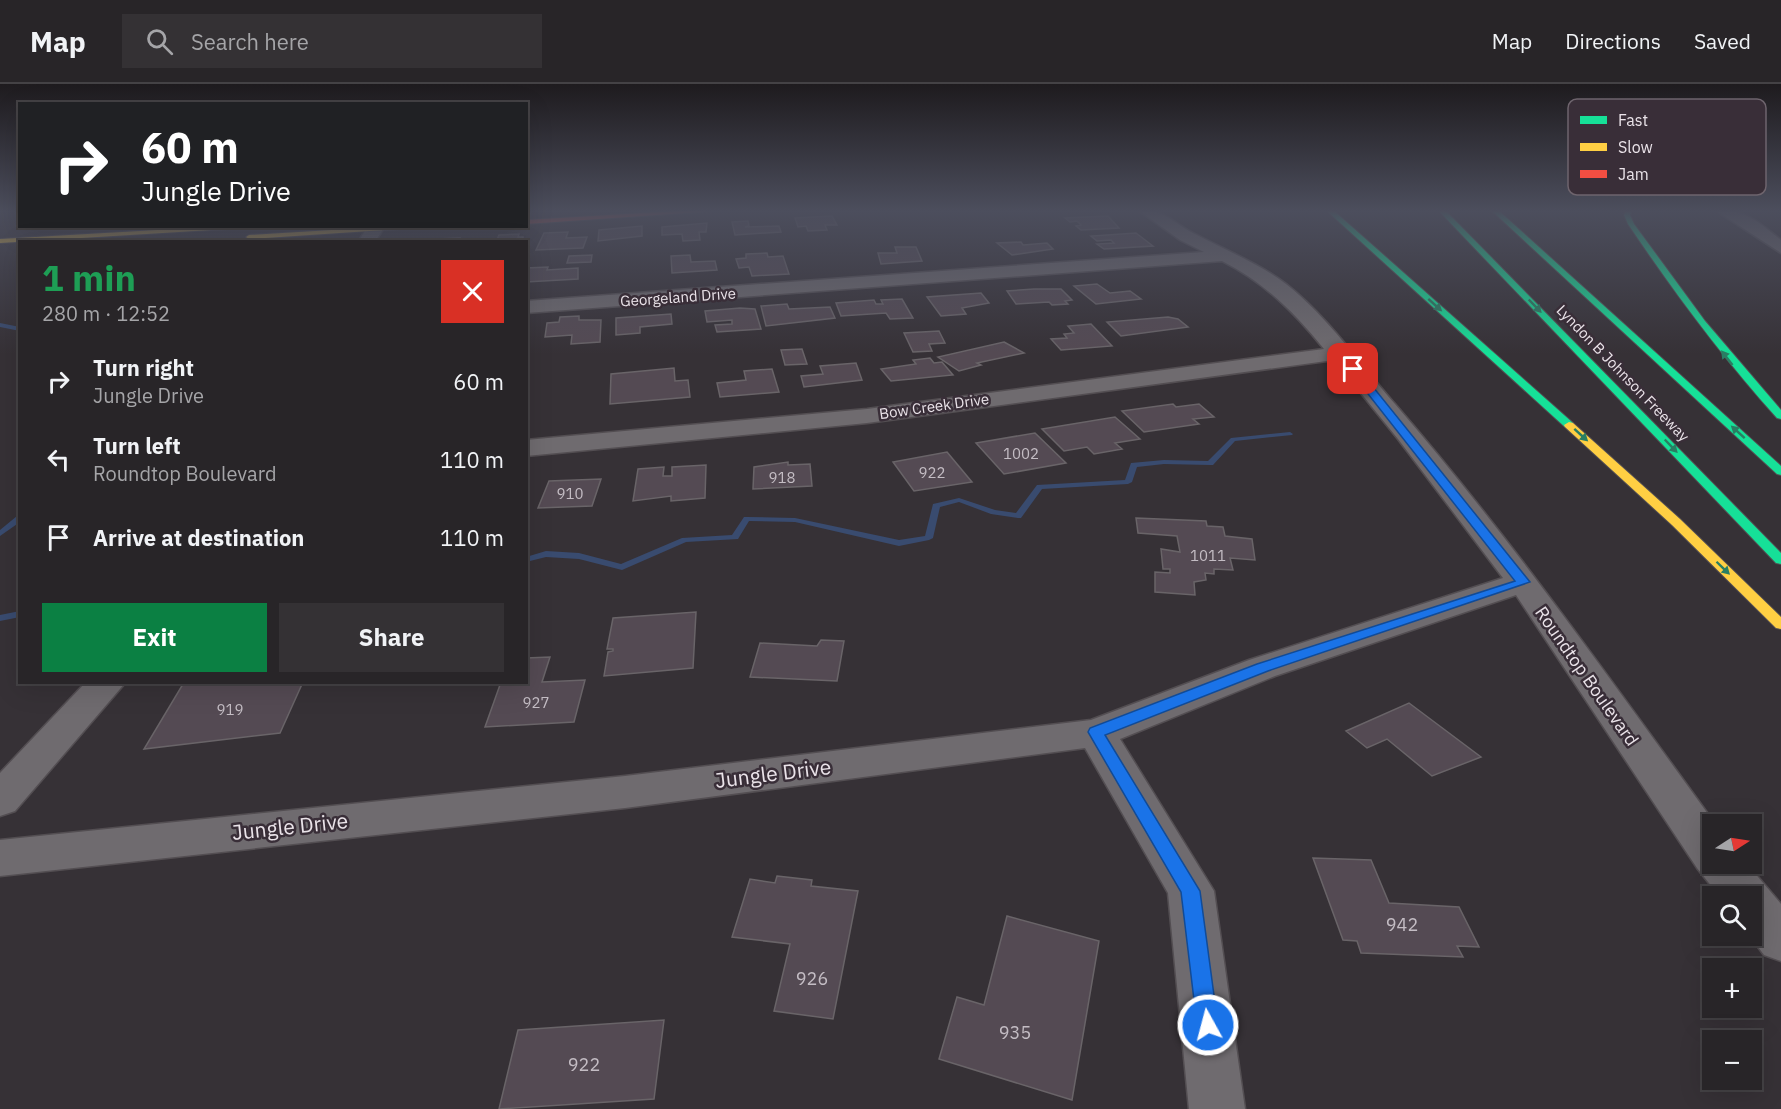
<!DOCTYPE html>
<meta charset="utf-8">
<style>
body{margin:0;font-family:"IBM Plex Sans",sans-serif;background:#343134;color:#f1f3f6;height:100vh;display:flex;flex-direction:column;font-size:22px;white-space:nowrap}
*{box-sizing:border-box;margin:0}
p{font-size:20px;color:#a5a5a8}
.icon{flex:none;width:33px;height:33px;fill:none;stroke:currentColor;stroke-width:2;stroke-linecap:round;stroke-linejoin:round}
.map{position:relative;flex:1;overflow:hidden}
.sheet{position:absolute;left:18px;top:156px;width:510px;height:444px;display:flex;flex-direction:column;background:#282528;border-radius:0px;box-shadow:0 6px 24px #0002,0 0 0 2px #444245}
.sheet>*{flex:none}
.banner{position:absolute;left:18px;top:18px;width:510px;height:126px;border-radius:0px;box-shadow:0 6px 24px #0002,0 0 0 2px #444245;background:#202124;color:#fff;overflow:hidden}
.needle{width:39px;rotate:78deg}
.controls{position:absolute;left:1702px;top:730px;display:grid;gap:12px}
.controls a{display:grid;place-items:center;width:60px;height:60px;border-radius:0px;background:#282528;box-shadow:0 6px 24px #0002,0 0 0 2px #444245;font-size:30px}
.pin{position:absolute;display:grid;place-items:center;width:51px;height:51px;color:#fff;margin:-26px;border-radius:12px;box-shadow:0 3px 9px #0006}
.me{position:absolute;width:66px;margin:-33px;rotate:353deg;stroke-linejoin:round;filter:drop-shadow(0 0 4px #0008)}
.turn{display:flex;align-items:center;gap:21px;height:126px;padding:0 24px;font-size:27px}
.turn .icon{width:78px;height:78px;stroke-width:2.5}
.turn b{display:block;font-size:42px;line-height:51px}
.round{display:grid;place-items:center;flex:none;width:63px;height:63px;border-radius:0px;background:#343134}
.overview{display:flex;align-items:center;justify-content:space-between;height:102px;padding:0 24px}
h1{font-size:36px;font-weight:700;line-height:45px;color:#1e9e55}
.action{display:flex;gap:12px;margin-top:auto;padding:12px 24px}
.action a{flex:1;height:69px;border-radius:0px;background:#0b8043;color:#fff;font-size:24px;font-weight:700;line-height:69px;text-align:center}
.action a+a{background:#343134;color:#f1f3f6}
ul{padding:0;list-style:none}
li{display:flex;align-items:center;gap:18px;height:78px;padding:0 24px}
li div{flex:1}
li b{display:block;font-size:22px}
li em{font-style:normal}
header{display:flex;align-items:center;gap:36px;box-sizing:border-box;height:84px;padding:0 30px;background:#282528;border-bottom:2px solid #444245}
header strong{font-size:28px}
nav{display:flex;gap:33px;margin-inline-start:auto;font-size:21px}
.search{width:420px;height:54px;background:#343134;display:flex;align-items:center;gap:15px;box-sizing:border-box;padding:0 21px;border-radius:0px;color:#a5a5a8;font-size:22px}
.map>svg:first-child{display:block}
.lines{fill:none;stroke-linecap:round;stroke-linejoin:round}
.stream{fill:#394b6f;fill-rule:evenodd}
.building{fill:#544a53;stroke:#696468;stroke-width:1.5}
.street-casing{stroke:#534e52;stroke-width:3}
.fast-casing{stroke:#534e52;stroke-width:2}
.slow-casing{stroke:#534e52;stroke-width:2}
.jam-casing{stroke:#534e52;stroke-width:2}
.street{fill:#6f6b6f;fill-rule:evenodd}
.fast{fill:#16e098;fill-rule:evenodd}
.slow{fill:#ffcf43;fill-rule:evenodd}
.jam{fill:#f24e42;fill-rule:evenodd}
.oneway{fill:#297e63}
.route{fill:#1a73e8;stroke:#114b97;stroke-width:1.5}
.labels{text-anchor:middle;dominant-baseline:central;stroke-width:5;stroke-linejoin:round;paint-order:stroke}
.far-street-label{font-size:15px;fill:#eae3e9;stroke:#392e38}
.number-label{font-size:15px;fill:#c4bdc4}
.street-label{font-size:18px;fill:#eae3e9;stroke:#392e38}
.near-number-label{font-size:18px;fill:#c4bdc4}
.near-street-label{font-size:21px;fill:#eae3e9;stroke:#392e38}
.key{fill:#392e38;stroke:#6e646d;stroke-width:1.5}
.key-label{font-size:16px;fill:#eae3e9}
</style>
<header>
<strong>Map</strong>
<div class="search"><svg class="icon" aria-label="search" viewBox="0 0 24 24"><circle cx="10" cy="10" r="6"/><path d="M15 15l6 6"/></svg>Search here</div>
<nav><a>Map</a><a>Directions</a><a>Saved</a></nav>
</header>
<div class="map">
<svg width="1781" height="1025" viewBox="0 0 1781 1025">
<rect width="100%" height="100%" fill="#363136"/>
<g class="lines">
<!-- stream -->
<path class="stream" d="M0,239L20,243V247L0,243Z
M1290,348L1293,350L1292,351L1235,357L1213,381H1210L1164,380L1137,383L1132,398L1128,400L1042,405L1021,434H1018L991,430L959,418L940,423L933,454L929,456L899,462L795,438L749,437L738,455L686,458L622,486L579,475L546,473L526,478V473L546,467L579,469L621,480L682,454L732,451L744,433H747L795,434L899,456L925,452L933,420L959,414L995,426L1016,429L1037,401L1125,396L1131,379L1164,376L1208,377L1231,354Z
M17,432H20V438L0,452V446Z
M20,527V533L0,537V531Z"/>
</g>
<!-- building -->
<path class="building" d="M832,132L837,141H825L827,146L808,147L806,142L798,143L795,134Z
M1108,132L1119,144L1081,146L1076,142L1081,141L1077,137L1070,138L1065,134Z
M748,137L749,142L745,143L779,142L781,148L735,151L732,138Z
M707,139L706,148H699L700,156L683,157L682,150L662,151V143Z
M642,142V152L598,157L599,146Z
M568,148L566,154L587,153L583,164L536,166L544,149Z
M1136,149L1153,162L1104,165L1097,160L1114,159L1111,156L1097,157L1091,152Z
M519,150L518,153H523V155L510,157L519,158H489L497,156L499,151Z
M460,154L458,158H409V156Z
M1021,158L1023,161L1047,159L1053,165L1012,171L997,159Z
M895,163H916L922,177L881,180L878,169H897Z
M767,169L768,173L783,172L789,190L752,192L749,183L739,184L736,175L746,174V170Z
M592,171L591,178L567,179L569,172Z
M690,171L691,178L715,177L717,186L672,189L671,172Z
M548,183L547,186L578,184V195L526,198V184Z
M1097,200L1110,209L1130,207L1141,215L1096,220L1074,202Z
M1034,205H1061L1072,216L1065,217L1068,220L1052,221L1049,218L1016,220L1007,207Z
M981,209L989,219L962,224L966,230L941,232L927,213Z
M902,215L913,234L890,235L886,229L841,232L836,219L874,216L876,220H883L881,216Z
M787,220L789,225L830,223L835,234L766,242L761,222Z
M740,224L755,225L761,245L717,248L715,241L732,240V236L707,238L705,227Z
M671,230L672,240L640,243V249L616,251V234Z
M579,232V236H601L600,258L571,260L572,251L545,253L547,239L559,238L560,233Z
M1168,233L1178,235L1188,243L1121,252L1107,238Z
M1091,240L1112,262L1061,266L1051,255L1067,254L1064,250L1074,249L1068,242Z
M939,247L945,259L929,260L932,267L913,268L904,249Z
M1004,258L1024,269L977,279L981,281L959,287L938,273Z
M802,265L807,280L785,281L781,266Z
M930,274L934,279L942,278L953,291L891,297L881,285L916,280L913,276Z
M856,279L862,296L804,303L801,292L823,290L820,282Z
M674,284L675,297L688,296L690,313L610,320L611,290Z
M772,285L779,308L720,313L717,299L746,296L744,287Z
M1173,320L1176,323L1199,320L1214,333L1193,335L1199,340L1144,348L1122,327Z
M1115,333L1140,355L1115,359L1122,365L1094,370L1087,363L1064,367L1042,345Z
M1035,349L1066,379L1004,390L976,359Z
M947,368L972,398L914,407L893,378Z
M788,378V381L810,380L812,402L753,405L754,383Z
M706,381L705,414L671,417V412L633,417L638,385L664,383L663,392H672V383Z
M601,395L592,422L538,424L549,397Z
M1136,434L1206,437L1207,442L1223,443L1225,452L1252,455L1255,476L1230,474L1233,486L1214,485V490L1205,489L1206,496L1194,498L1195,511L1155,508V488L1170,489V485H1163L1161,465L1180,468L1177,452L1138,449Z
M696,528L693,584L604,592L608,568L613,567V565H607L613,534Z
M821,556L844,557L837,597L750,593L760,559L817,562Z
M550,573L542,598L585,596L574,638L485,643L501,598H526V574Z
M201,598H303L280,649L144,665L183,600Z
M1409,619L1481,673L1432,692L1387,655L1367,664L1346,647Z
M1313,774L1371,776L1389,819L1459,823L1479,863L1457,862L1463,873L1361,869L1357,857L1343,856Z
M777,792L812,796L811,802L858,807L833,935L774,927L790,860L732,853L750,795L775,799Z
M1007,832L1099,857L1072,1016L939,975L957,913L984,921Z
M664,936L654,1015L499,1025L518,946Z"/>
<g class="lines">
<!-- street casing -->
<g class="street-casing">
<path id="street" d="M1138,126C1167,126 1171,138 1195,150C1225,166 1258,179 1286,200C1328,233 1360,280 1395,320C1511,454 1612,598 1716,741H1713V780H1747L1781,820V877L1764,871L1750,852H1752V813H1720L1697,784L1516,511L1275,592L1120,655L1214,807L1245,1025H1189L1168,809L1085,664L625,724L0,792V756L625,692L1091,636L1249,576L1503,494L1398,355L1334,276L867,339L526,372V356L867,325L1324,265C1294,228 1265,199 1222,177L526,229V217L1204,168L1180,156Z
M1715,126C1747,126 1757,137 1781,156V169Z
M368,142H385L375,158H358Z
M86,598H126L15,727L0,732V689Z"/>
</g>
<!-- fast casing -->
<g class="fast-casing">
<path id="fast" d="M1326,126H1333L1573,339V343H1565Z
M1438,126H1445L1781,469V480L1776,479Z
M1491,126H1498L1781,382V391L1777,390Z
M1626,126H1632L1630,131L1634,140L1705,237L1781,326V335L1777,334C1722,273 1674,208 1628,140L1624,131Z"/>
</g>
<!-- slow casing -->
<g class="slow-casing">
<path id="slow" d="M227,142H276L0,159V155Z
M397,142H444L249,155L246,153L249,151Z
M1569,338L1573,339L1680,435L1781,533V545L1776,544L1672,441L1565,343L1564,341Z"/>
</g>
<!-- jam casing -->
<g class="jam-casing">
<path id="jam" d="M692,126H728L526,140V136Z"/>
</g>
<!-- street -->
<use href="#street" class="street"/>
<!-- fast -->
<use href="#fast" class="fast"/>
<!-- slow -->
<use href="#slow" class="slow"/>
<!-- jam -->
<use href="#jam" class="jam"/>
</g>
<!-- one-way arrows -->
<defs><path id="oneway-solid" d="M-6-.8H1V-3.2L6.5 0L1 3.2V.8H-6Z" transform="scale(1.5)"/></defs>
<g class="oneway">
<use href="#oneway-solid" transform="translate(1435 221) rotate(42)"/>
<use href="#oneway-solid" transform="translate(1535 222) rotate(46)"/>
<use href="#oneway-solid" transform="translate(1727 274) rotate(-128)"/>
<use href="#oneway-solid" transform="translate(1738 348) rotate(-138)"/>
<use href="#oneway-solid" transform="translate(1581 351) rotate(42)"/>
<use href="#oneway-solid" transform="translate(1671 362) rotate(46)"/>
<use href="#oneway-solid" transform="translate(1723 484) rotate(44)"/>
</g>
<!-- sky -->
<linearGradient id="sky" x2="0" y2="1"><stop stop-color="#1e1b1e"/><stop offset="0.47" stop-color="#4c4e5d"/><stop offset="1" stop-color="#4c4e5d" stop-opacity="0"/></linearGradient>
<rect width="1781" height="270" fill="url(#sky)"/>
<!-- route -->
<path class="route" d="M1350,283H1357L1530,498L1268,587L1105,651L1200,807L1218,941L1215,948L1208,951L1200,948L1197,941L1181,808L1088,648L1090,644L1257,580L1515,497L1350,287Z"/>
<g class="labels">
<!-- far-street labels -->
<g class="far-street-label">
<text transform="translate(678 213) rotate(-4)">Georgeland Drive</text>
<text transform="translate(1623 289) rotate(46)">Lyndon B Johnson Freeway</text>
<text transform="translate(934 322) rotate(-8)">Bow Creek Drive</text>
</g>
<!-- number labels -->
<g class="number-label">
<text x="1021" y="369">1002</text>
<text x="932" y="388">922</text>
<text x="782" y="393">918</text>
<text x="570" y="409">910</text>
<text x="1208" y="471">1011</text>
<text x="536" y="618">927</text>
<text x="230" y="625">919</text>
</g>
<!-- street labels -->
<g class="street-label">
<text transform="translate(1587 592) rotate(55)">Roundtop Boulevard</text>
</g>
<!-- near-number labels -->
<g class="near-number-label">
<text x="1402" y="840">942</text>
<text x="812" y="894">926</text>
<text x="1015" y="948">935</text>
<text x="584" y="980">922</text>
</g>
<!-- near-street labels -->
<g class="near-street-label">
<text transform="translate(773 689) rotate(-7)">Jungle Drive</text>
<text transform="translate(290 742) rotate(-6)">Jungle Drive</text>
</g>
</g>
<!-- legend -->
<rect x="1568" y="15" width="198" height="96" rx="9" class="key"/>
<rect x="1580" y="32" width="27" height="8" fill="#16e098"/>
<rect x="1580" y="59" width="27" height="8" fill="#ffcf43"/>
<rect x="1580" y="86" width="27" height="8" fill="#f24e42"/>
<g class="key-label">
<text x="1618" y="42">Fast</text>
<text x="1618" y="69">Slow</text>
<text x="1618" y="96">Jam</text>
</g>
</svg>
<div class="controls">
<a><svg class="needle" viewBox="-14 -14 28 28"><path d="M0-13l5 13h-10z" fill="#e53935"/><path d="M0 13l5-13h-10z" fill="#a5a5a8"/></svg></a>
<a><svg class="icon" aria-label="search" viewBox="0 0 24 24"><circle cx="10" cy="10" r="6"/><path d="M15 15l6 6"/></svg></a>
<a>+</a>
<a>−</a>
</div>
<div class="pin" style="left:1353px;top:285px;background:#d93025"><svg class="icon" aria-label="arrive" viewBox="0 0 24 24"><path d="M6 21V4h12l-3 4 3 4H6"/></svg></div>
<svg class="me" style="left:1208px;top:941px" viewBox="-20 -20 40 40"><circle r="17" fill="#1a73e8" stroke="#fff" stroke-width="3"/><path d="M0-11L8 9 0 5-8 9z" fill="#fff"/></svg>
<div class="banner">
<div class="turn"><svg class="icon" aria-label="right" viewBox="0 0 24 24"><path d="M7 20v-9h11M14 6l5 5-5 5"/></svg><div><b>60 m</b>Jungle Drive</div></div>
</div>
<section class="sheet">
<div class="overview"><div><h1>1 min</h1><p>280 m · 12:52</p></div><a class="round" style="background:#d93025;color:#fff"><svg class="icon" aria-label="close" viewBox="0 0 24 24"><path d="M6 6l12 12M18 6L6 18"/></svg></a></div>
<ul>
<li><svg class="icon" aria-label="right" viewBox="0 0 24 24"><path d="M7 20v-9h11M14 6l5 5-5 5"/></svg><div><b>Turn right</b><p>Jungle Drive</p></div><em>60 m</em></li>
<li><svg class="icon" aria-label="left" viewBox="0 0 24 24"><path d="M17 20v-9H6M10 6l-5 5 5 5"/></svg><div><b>Turn left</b><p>Roundtop Boulevard</p></div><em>110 m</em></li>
<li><svg class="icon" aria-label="arrive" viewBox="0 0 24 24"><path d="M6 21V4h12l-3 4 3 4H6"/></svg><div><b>Arrive at destination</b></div><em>110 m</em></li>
</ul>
<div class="action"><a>Exit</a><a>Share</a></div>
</section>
</div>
